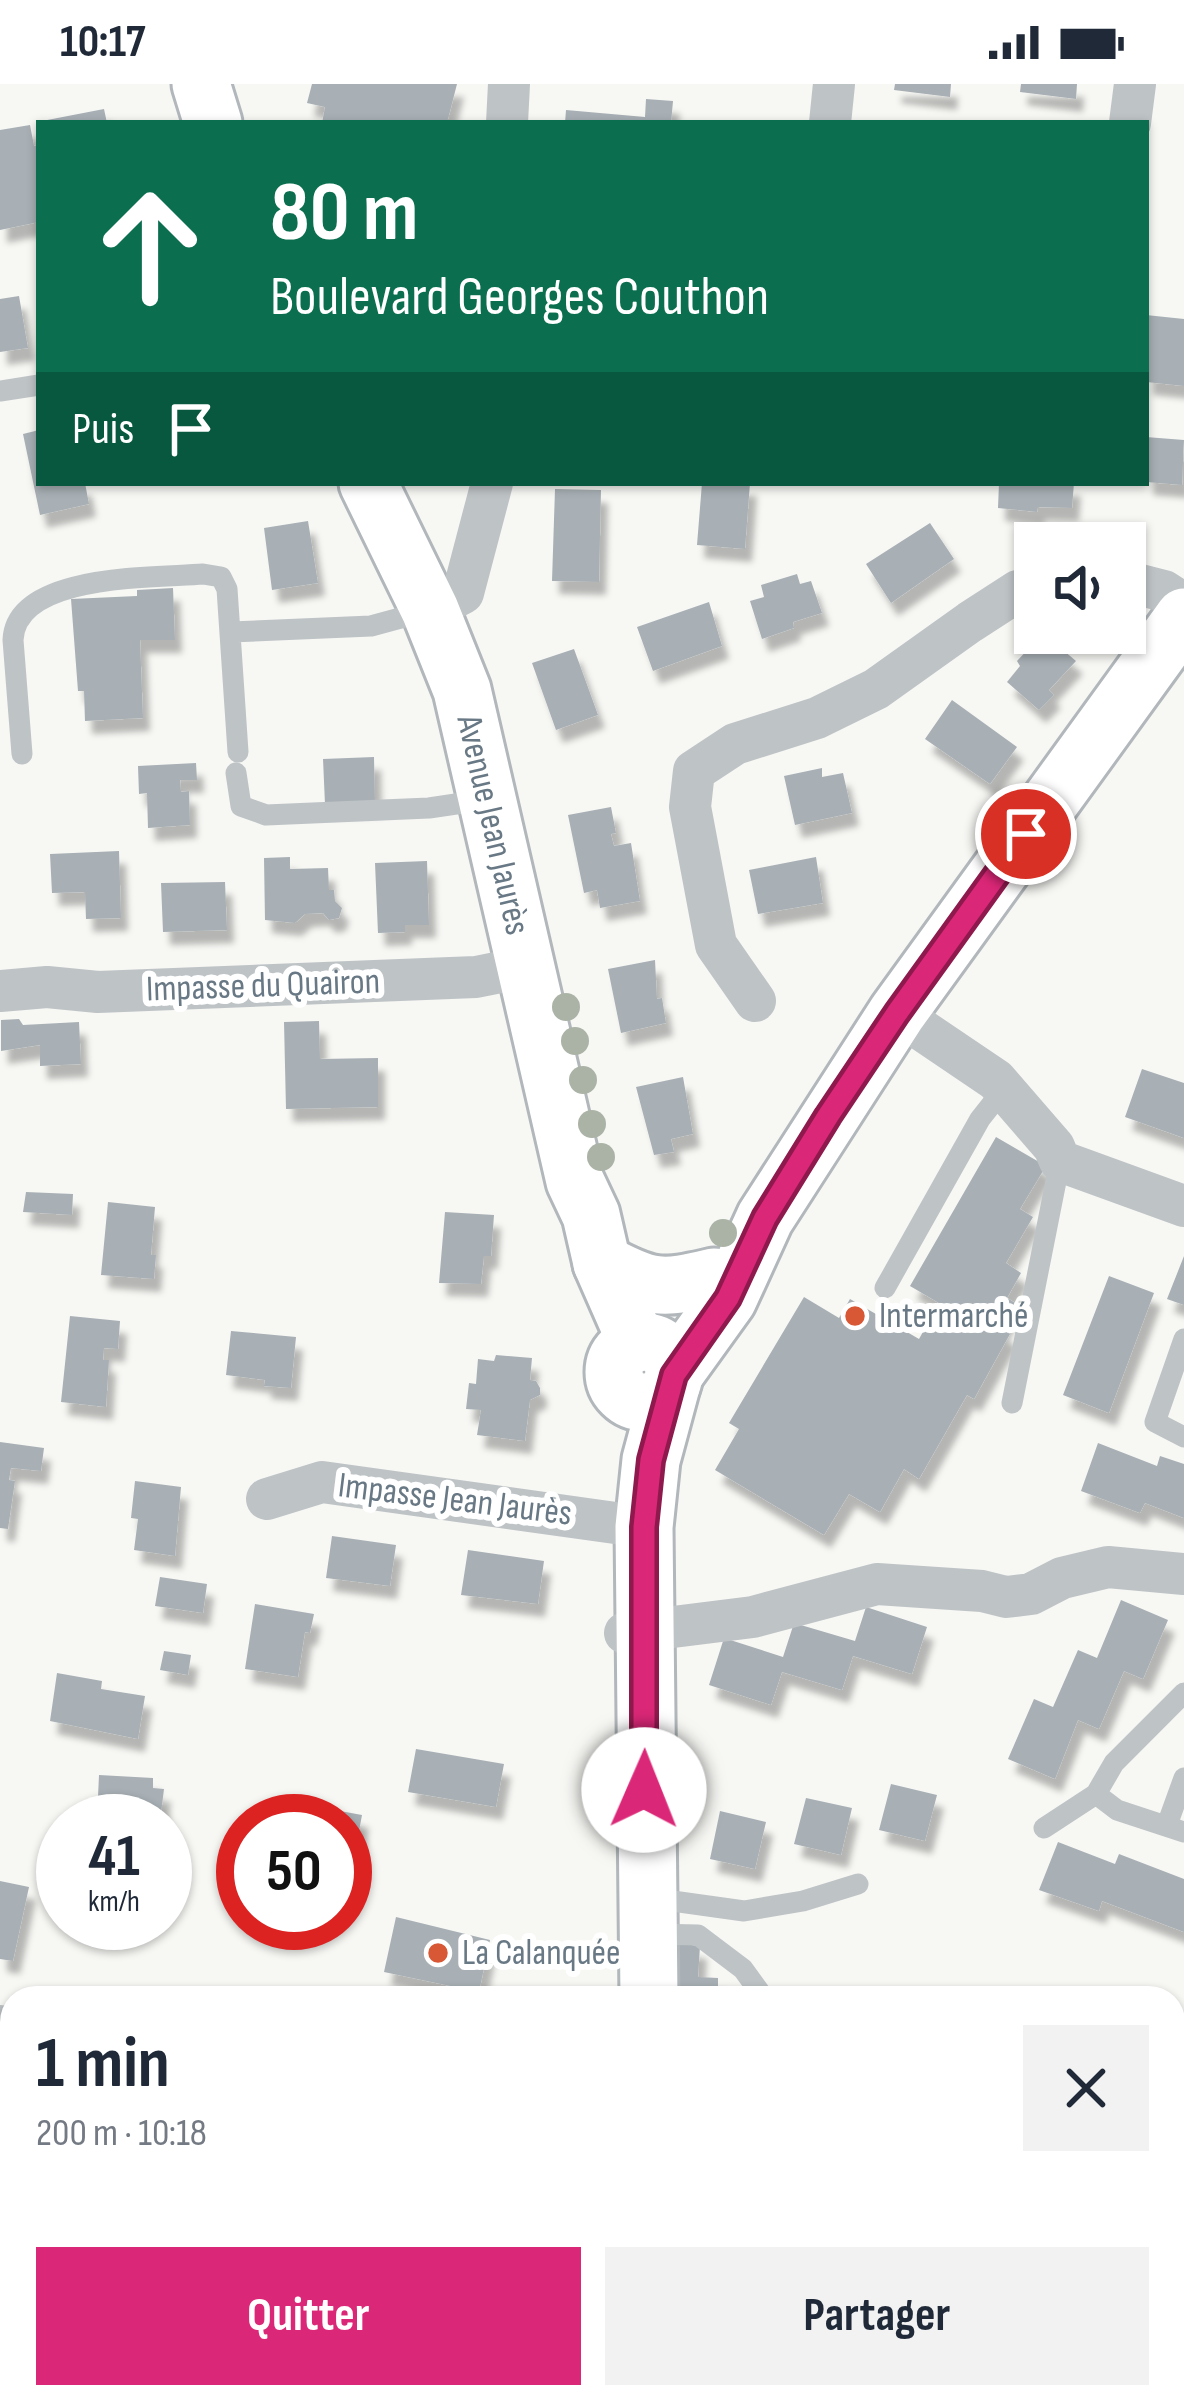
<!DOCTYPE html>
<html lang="fr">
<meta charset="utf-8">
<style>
body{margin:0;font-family:"Sofia Sans Condensed",sans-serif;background:#f2f2f3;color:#1f2937;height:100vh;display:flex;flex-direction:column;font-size:45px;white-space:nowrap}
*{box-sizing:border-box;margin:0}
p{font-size:39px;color:#747a83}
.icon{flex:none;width:66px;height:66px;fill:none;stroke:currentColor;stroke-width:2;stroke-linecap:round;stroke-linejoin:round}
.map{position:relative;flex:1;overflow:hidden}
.drawer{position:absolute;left:0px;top:1902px;width:1185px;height:423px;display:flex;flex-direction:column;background:#fff;border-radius:36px 36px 0 0;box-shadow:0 3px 9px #0004}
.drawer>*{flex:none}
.top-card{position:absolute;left:36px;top:36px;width:1113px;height:366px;border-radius:0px;box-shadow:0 3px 9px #0004;background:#0b6e4f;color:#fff;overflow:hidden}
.controls{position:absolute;left:1014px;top:438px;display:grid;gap:24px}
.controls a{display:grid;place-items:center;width:132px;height:132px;border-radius:0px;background:#fff;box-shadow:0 3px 9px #0004;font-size:60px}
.speed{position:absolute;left:36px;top:1710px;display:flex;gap:24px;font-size:60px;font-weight:700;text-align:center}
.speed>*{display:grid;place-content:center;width:156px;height:156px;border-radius:50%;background:#fff;box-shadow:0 3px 9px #0004;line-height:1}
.speed small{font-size:30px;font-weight:400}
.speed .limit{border:18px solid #d22;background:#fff;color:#111}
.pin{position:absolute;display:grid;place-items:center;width:102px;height:102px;color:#fff;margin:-51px;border:6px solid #fff;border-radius:50%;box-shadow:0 3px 12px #0007}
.me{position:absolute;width:132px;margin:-66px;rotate:1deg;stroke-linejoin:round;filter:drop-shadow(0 0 9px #0008)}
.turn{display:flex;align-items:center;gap:42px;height:252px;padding:0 36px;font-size:54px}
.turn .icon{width:156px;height:156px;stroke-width:2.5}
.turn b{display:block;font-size:84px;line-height:102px}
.then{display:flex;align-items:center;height:114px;padding:0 36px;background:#0003;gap:24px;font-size:45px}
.round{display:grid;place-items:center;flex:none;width:126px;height:126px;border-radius:0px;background:#f2f2f3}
.overview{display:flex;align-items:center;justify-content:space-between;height:204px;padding:0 36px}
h1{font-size:72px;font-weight:700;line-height:90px}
.action{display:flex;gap:24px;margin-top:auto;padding:24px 36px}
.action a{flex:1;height:138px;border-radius:0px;background:#db2777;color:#fff;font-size:48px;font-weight:700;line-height:138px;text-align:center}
.action a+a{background:#f2f2f3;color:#1f2937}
.status{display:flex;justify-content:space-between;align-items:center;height:84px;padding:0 60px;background:#fff;direction:ltr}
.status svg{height:33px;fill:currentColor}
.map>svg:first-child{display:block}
.building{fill:#a8b0b5;filter:url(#shadow)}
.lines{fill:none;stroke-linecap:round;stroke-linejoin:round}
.secondary-casing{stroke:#b1b7bb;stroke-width:63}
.service{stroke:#bec3c6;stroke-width:21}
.minor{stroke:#bec3c6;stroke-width:42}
.secondary{stroke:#fff;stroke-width:57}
.tree{fill:#aab3a6}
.route-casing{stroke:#8e194d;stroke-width:30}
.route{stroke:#db2777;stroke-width:21}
.poi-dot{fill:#d85734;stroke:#fff;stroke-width:4.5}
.labels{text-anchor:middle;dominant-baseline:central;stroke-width:12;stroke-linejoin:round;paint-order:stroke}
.street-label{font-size:36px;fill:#687884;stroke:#fff}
.poi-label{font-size:36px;fill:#687884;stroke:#fff;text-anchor:start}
</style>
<div class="status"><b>10:17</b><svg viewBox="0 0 49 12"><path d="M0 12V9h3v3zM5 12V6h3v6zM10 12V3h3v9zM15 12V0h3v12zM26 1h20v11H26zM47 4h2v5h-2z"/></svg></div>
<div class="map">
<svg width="1184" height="2323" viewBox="0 0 1184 2323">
<defs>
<filter id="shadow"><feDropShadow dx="7" dy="13" stdDeviation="3" flood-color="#0004"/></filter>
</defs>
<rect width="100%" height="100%" fill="#f7f7f4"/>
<!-- building -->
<path class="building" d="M312,0H457L447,39H322L325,23L307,19Z
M895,0H951L950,13L894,6Z
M1021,0H1077L1076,15L1020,8Z
M646,15L673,17L671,39H565L566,26L645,33Z
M104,25L107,39H42V37Z
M30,41L34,62L39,61V138L0,146V46Z
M19,212L28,264L0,268V215Z
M1146,231L1184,235V302L1146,298Z
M39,346V399H85L89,420L40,431L23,350Z
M1146,353L1184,356L1182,401L1146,398Z
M702,399H750L745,465L697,461Z
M999,399H1074L1072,424L1038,423L1037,428L998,424Z
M555,405L601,406L599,498L552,497Z
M308,437L318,499L272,506L264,444Z
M930,439L954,475L891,519L866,480Z
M797,490L800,500L811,497L822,529L793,538L794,544L762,555L750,517L764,513L761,501Z
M173,504L175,556H140L143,634L85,637L84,607H78L71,515L137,512V506Z
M709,518L722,562L653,587L637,543Z
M1043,549L1076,577L1049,606L1054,611L1039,626L1007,598L1020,582L1017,577Z
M574,565L598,631L556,646L532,579Z
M952,616L1017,663L990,700L925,655Z
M374,673L375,719L325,720L323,675Z
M196,679L197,696H180L181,708L189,707L190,741L148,744L147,709L139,710L138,682Z
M822,684V693L843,689L852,729L795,741L784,692Z
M611,723L616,749L611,750L614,762L631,759L640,817L600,824L597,806L584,809L568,731Z
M119,767L121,834L86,835L85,808L52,809L50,770Z
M290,773V785L328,784L329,806H334L335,817L342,824L339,834L329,836L323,829L305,830L295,839L265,836L264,774Z
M816,773L823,819L758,830L749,786Z
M427,777L429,841H405V848L378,849L375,779Z
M225,798L227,846L163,848L161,799Z
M655,876L657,915L662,914L666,939L621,949L608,885Z
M19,935L23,941L79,938L81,980L40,982V961L1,967V936Z
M319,937L320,975L378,974V1023L286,1025L284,938Z
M1142,985L1184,999V1054L1125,1033Z
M683,993L693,1050L671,1055L674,1068L654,1071L636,1003Z
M996,1053L1046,1082L1020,1125L1033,1133L1006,1179L1021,1189L1007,1214L1015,1219L1001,1245L1010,1250L974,1315L967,1311L919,1395L904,1385L880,1428L849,1410L824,1451L715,1386L739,1345L729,1339L804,1213L839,1234L850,1215L919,1255L939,1219L910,1202Z
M26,1108L73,1110L72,1131L23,1128Z
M108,1118L155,1123L151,1171H156L154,1195L101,1191Z
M445,1128L494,1131L491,1172H484L481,1200L439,1199Z
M1184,1172V1221L1167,1215Z
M1109,1192L1154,1209L1109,1329L1063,1311Z
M70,1232L120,1237L118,1265L104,1264L103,1276H109L106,1323L61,1318Z
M231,1247L296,1253L291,1304L264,1302L265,1296L226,1291Z
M496,1271L532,1274L530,1296L536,1297L540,1304V1311L530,1316L525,1357L477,1351L481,1326L466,1325L469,1299L476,1300L478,1275L494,1277Z
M0,1358L44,1364L41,1387L11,1384L9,1396L15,1397L8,1445L0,1444Z
M1098,1359L1157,1382L1160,1372L1184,1380V1434L1145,1419L1140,1429L1081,1407Z
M135,1397L181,1403L175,1472L134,1466L138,1435L131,1434Z
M332,1452L396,1461L390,1502L326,1494Z
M468,1466L544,1477L538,1520L461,1511Z
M160,1493L207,1500L203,1529L155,1522Z
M1121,1516L1168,1536L1143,1595L1124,1587L1099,1645L1078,1636L1055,1695L1008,1675L1034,1615L1053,1623L1078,1566L1097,1574Z
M255,1520L314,1530L310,1549L305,1548L298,1593L245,1585Z
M866,1523L927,1543L912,1590L853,1572L842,1606L782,1588L771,1621L709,1601L724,1554L783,1573L794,1539L855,1557Z
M164,1567L191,1571L188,1591L160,1586Z
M57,1589L102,1597L101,1605L145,1612L138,1655L50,1637Z
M416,1665L504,1680L496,1723L408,1708Z
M99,1691L153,1694V1704L164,1705L160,1737L97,1734Z
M891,1700L937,1711L925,1757L879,1746Z
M806,1714L852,1724L841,1771L794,1760Z
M275,1715L362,1731L351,1791L345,1790V1737H271Z
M720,1727L766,1738L755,1785L710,1775Z
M1058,1758L1115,1780L1119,1770L1184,1795V1848L1102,1817L1099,1827L1039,1806Z
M0,1797L29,1803L13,1877L0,1875Z
M396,1833L490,1856L479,1908L384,1888Z
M674,1859L700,1862L698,1893L718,1894V1907L723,1903L748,1904V1914H671Z
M0,1986L12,1989V2020L0,2018Z
M1183,1991H1184V2083L1173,2078V2009L1177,2010Z
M0,2069L12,2072V2123L0,2119Z
M460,2313H519L516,2323H457Z
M947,2313H988L998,2323H936Z"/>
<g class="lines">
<!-- secondary casing -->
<g class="secondary-casing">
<g id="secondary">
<path d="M201,0L213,39"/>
<path id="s1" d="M368,399L430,526L462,606L575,1097L591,1131L602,1179L637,1259"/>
<path d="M602,1179C650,1205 661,1206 714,1193"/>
<circle cx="644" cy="1288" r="30"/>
<path d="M674,1290L728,1215L765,1134L897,929L1184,533"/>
<path d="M649,1914L644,1443L651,1376L671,1302"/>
<path d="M625,2313L626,2323"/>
<path d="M800,2313L809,2323"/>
<path d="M850,2313L859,2323"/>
</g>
</g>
<!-- service -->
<path class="service" d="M0,307L39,301
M231,548L371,542L430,526
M22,670L13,556C16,489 155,494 203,490L221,493L227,505L238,668
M236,689L241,722L266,731L429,724L483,716
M885,1204L980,1035L1003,1006
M1184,1255L1155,1338L1184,1353
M1012,1319L1060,1077
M1184,1609L1114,1679L1096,1710L1117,1726L1184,1748
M1167,1741L1184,1694
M1044,1744L1096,1710
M651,1814L744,1827L803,1817L858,1800
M653,1850L698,1851L743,1885L764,1914
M1184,2139V2144"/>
<!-- minor -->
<path class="minor" d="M507,39L509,0
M830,39L834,0
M1130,39L1135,0
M1125,497L1164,507L1184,520
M430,526L463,509L492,399
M0,907L47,903L98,908L476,893L526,883
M755,917L716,861L690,723L694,687L735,660L817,634L876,605L970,538L1018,507L1035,503
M897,929L996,996L1054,1063L1060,1077L1184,1122
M267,1415L322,1398L644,1443
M625,1549L753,1533L877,1500L982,1507L1006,1513L1031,1510L1062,1494L1108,1483L1184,1490
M0,1942L12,1945
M0,2248L12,2251
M230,2313L265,2323"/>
<!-- secondary -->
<use href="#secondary" class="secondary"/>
</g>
<!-- trees -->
<g class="tree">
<circle cx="566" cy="923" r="14"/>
<circle cx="575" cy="957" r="14"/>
<circle cx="583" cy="996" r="14"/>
<circle cx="592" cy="1040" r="14"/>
<circle cx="601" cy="1073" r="14"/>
<circle cx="723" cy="1149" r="14"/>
</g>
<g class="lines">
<!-- route casing -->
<g class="route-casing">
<path id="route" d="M644,1706V1443L651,1376L674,1291L728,1214L765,1134L828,1032L897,929L1026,750"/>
</g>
<!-- route -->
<use href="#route" class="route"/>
</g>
<!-- markers -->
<g class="poi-dot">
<circle cx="855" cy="1232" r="12"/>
<circle cx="438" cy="1869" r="12"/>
</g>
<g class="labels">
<!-- street labels -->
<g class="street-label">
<text stroke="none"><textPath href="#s1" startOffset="366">Avenue Jean Jaurès</textPath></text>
<text transform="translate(263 902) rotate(-2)">Impasse du Quairon</text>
<text transform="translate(455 1416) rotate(7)">Impasse Jean Jaurès</text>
</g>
<!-- poi labels -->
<g class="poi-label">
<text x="879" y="1232">Intermarché</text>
<text x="462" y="1869">La Calanquée</text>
</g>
</g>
</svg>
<div class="controls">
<a><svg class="icon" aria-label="sound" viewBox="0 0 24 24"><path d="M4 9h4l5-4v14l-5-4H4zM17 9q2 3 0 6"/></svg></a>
</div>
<div class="speed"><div>41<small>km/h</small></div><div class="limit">50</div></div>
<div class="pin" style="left:1026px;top:750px;background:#d93025"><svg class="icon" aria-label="arrive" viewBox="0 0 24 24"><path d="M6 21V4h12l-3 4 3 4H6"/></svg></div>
<svg class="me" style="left:644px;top:1706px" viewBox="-20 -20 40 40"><circle r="19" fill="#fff"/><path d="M0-13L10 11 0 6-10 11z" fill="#db2777"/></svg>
<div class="top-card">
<div class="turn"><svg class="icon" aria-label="ahead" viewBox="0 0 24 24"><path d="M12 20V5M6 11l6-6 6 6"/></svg><div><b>80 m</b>Boulevard Georges Couthon</div></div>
<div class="then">Puis<svg class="icon" aria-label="arrive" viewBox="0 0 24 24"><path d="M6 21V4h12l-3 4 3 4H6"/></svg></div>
</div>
<section class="drawer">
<div class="overview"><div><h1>1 min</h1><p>200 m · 10:18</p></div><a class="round"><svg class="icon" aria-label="close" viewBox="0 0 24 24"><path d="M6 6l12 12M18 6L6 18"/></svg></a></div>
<div class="action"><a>Quitter</a><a>Partager</a></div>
</section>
</div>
